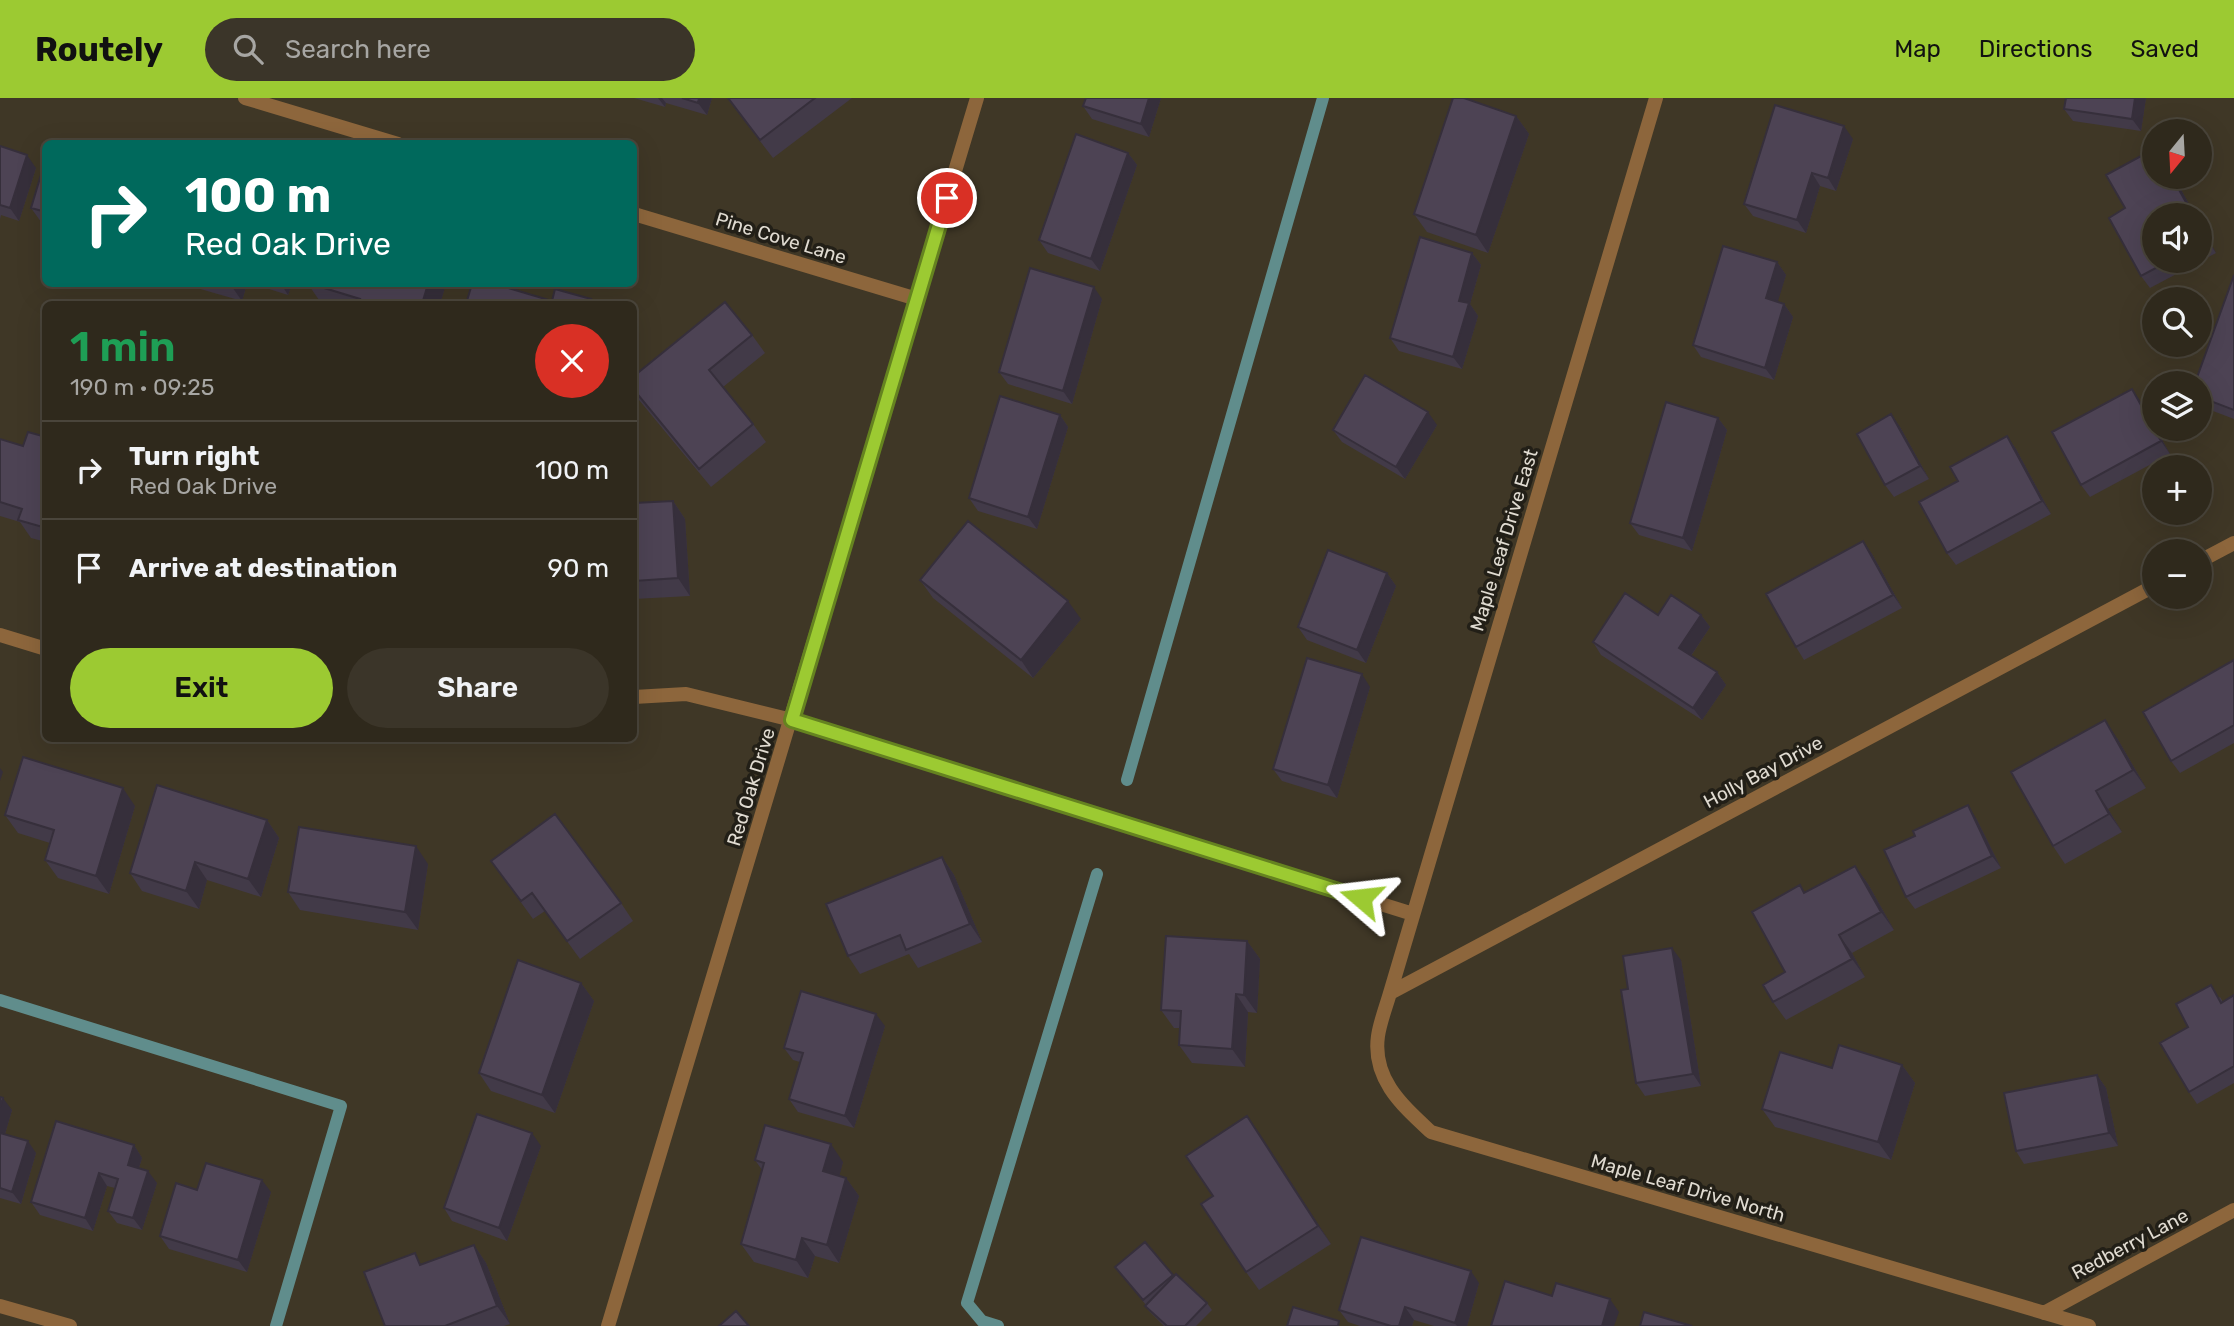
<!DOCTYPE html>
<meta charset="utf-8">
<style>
body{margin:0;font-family:Rubik,sans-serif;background:#3b3529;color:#f1f3f6;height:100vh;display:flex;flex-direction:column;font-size:26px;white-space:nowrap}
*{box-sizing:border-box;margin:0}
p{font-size:23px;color:#a7a6a3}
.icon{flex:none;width:38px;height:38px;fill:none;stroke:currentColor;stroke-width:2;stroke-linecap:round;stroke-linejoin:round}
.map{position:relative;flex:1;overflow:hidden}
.details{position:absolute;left:42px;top:203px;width:595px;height:441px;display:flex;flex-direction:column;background:#2f291c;border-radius:10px;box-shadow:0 7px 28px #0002,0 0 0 2px #4a453b}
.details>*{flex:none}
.top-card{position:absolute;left:42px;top:42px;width:595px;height:147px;border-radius:10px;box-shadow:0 7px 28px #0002,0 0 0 2px #4a453b;background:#00695c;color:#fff;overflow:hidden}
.needle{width:46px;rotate:198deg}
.fabs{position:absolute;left:2142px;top:21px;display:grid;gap:14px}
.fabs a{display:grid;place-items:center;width:70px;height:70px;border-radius:50%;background:#2f291c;box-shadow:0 7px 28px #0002,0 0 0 2px #4a453b;font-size:35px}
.pin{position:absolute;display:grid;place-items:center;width:60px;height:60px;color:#fff;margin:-30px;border:4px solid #fff;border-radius:50%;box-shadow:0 2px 7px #0007}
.me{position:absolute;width:77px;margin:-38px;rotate:287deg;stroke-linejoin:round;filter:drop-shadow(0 0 5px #0008)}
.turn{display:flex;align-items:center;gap:24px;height:147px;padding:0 28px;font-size:32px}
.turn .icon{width:91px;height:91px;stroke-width:2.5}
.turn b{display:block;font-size:49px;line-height:60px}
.round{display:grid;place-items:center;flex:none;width:74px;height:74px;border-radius:37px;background:#3b3529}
.summary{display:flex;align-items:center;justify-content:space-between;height:119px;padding:0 28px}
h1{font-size:42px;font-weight:600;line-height:52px;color:#1e9e55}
.button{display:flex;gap:14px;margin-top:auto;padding:14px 28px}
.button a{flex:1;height:80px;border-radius:42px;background:#9cca32;color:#111;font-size:28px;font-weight:600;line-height:80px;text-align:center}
.button a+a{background:#3b3529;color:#f1f3f6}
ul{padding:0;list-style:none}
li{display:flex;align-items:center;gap:21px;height:98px;padding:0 28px;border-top:2px solid #4a453b}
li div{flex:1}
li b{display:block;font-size:26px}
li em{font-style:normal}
header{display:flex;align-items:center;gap:42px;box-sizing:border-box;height:98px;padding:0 35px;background:#9cca32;color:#111}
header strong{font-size:33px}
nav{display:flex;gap:38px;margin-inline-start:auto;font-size:24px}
.search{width:490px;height:63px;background:#3b3529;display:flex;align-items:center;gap:18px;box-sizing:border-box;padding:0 24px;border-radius:38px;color:#a7a6a3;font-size:26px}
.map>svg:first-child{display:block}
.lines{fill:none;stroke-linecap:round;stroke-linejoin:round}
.stream{stroke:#608d8c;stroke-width:12}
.minor{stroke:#8d663c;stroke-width:14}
.wall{fill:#423a48}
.shaded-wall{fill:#362f3b}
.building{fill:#4d4354;stroke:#362f3b;stroke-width:2}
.route-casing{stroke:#658320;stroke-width:18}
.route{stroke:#9cca32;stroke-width:12}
.labels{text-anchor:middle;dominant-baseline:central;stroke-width:7;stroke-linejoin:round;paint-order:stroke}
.street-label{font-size:19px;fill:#e0dbd1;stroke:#221f17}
</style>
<header>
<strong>Routely</strong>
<div class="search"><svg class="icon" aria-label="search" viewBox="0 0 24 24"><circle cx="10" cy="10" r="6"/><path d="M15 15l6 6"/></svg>Search here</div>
<nav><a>Map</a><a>Directions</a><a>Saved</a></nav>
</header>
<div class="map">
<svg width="2234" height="1228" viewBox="0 0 2234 1228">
<rect width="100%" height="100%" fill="#3f3726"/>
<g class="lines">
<!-- stream -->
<path class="stream" d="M1127,682L1323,0
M0,902L341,1008L276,1228
M998,1228L982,1223L967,1205L1097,776"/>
<!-- minor -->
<path class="minor" d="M245,0L398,46
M1656,0L1390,895C1386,909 1380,924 1378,938C1372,981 1402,1007 1431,1034L2089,1228
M634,116L917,201
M2200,463L2234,445
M0,537L46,551
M634,599L686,596L792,622L1413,816
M1390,895L2154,488
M0,1208L70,1228
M2044,1215L2234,1112
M608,1228L977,0"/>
</g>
<!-- wall -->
<path class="wall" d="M634,0H712L707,17L666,5L665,9Z
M727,0H852L773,60Z
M1086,0H1161L1149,39L1092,21L1083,8Z
M2066,0H2146L2141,33L2073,23L2064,11Z
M1516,18L1529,36L1488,155L1427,134L1414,116Z
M1853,41L1836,93L1820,88L1806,135L1753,118L1744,106Z
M0,48L36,70L19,123L1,117L0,121Z
M1128,55L1137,67L1100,173L1048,155L1039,142Z
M46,60V128H44L31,110Z
M2174,79L2195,117H2154V163H2200V125L2216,155L2150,190L2141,178L2125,110Z
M1472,155L1481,167L1470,206L1478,218L1462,271L1399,253L1390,240Z
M1777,164L1786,177L1777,204L1784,206L1793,219L1774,282L1701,259L1693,247Z
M2234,177V321L2200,308V285Z
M183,186H247L242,203Z
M253,186H292L288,197Z
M308,186H446L440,206H333L319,202Z
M1102,201L1072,306L1008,286L999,274Z
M752,237L765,255L723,289L753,326L766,344L711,389L639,302L634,294V278Z
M2141,304L2154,328V331H2156L2170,356L2090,399L2081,387Z
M1891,316L1900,329L1929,381L1894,399L1885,387Z
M1060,317L1068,329L1037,431L978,413L969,400Z
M1718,320L1727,332L1692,453L1639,437L1630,425Z
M1437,327L1405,381L1342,344L1333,332Z
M2007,338L2016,351L2051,416L1956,467L1947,455L1958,383Z
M46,339V444L31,440L20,424L0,418V341L23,348Z
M673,403L685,421L690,498L634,501V405Z
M1863,443L1872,456L1902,510L1804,562L1796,549Z
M1387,475L1396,488L1366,565L1307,542L1298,529Z
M920,482L1081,521L1033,580L933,500Z
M1658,517H1701L1710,529L1691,558L1717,574L1726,587L1702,622L1601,557L1593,544Z
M2234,562V645L2180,675L2171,663Z
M1370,589L1337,700L1282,683L1273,671Z
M2117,640L2146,690L2108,711L2122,734L2065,766L2053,748Z
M135,708L109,796L58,780L45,762L50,745L18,735L5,717Z
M1976,720L2001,770L1915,811L1906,799Z
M267,722L279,740L261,799L207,782L199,811L142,793L130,775Z
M942,759L954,777L982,844L918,870L909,856L860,876L848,858Z
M491,763L621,805L633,823L580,861L545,813L533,821Z
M428,766L418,832L300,812L288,794Z
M1855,768L1868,786L1894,832L1852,855L1865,879L1786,922L1773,904L1785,874L1800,787L1805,795Z
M1247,843L1260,861L1257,915L1248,914L1245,969L1192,965L1179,947L1180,930H1174L1161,912Z
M1681,862L1701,988L1645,998L1636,985L1628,891Z
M581,885L594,903L555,1015L491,993L479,975Z
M2234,897V985L2197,1006L2189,994L2188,929L2220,899L2223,904Z
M885,928L854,1030L798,1014L789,1001L800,964L793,962L784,950Z
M1902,967L1915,985L1891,1062L1775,1029L1762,1011L1832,970Z
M2097,977L2106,990L2118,1048L2024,1066L2016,1053Z
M0,999L12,1012L5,1036L36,1055L21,1106L0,1100Z
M1247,1018L1331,1146L1259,1192L1246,1174L1213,1098Z
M134,1047L142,1060L139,1070L157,1085L142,1132L117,1125L108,1113L115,1090L107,1088L93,1133L40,1117L31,1104Z
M541,1048L507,1143L452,1123L444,1110Z
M755,1062L843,1064L839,1078L846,1080L859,1098L839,1165L815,1158L808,1180L754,1164L741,1146L762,1072Z
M271,1094L247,1174L169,1151L160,1138Z
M1145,1144L1174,1178L1207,1205L1212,1212L1196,1228H1164L1150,1214L1145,1208L1146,1207L1115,1169Z
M474,1147L486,1165L510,1226L504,1228H385L423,1166Z
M1479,1185L1467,1228H1434L1414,1222L1412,1228H1360L1348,1224L1339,1212Z"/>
<!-- shaded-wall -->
<path class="shaded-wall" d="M658,0H662L666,5L665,9Z
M699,0H712L707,17L698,5Z
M1149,0H1161L1149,39L1141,26Z
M2135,0H2146L2141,33L2132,21Z
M1516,18L1529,36L1488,155L1476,137Z
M1844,28L1853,41L1836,93L1828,80Z
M1128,55L1137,67L1100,173L1091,161Z
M27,57L36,70L19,123L10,110Z
M1812,75L1820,88L1806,135L1797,122Z
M2172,79H2174L2195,117H2193Z
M2200,125L2216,155L2207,142L2200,129Z
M1472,155L1481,167L1470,206L1478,218L1462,271L1453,259L1459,203Z
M1777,164L1786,177L1775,213L1766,200Z
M230,186H247L242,203Z
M281,186H292L288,197Z
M428,186H446L440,206H422Z
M1094,189L1102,201L1072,306L1063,293Z
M1784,206L1793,219L1774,282L1765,270Z
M2132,291L2141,304L2154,328V331H2156L2170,356L2161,343Z
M1428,314L1437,327L1405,381L1396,369Z
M1891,316L1900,329L1929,381L1920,368Z
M1060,317L1068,329L1037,431L1028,419Z
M1718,320L1727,332L1692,453L1683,440Z
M2007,338L2016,351L2051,416L2042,403Z
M673,403L685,421L690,498L678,480Z
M1863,443L1872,456L1902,510L1893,497Z
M1387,475L1396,488L1366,565L1357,552Z
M1068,503L1081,521L1033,580L1021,562Z
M1701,517L1710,529L1688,562L1679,550Z
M1717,574L1726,587L1702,622L1693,610Z
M1362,576L1370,589L1337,700L1328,687Z
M2105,622L2117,640L2146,690L2133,672Z
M0,670L3,674L0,683Z
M123,690L135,708L109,796L96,778Z
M2096,693L2108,711L2122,734L2109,716Z
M1968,707L1976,720L2001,770L1992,758Z
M267,722L279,740L261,799L248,781Z
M416,748L428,766L418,832L405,814Z
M942,759L954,777L982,844L970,826Z
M195,764L207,782L199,811L186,793Z
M1855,768L1868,786L1894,832L1881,814Z
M1839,837L1852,855L1865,879L1852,861Z
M1247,843L1260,861L1257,915L1244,897Z
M1672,850L1681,862L1701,988L1693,976Z
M581,885L594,903L555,1015L542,997Z
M1236,896L1248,914L1245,969L1232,951Z
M876,916L885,928L854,1030L845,1018Z
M1902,967L1915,985L1891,1062L1878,1044Z
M2097,977L2106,990L2118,1048L2109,1035Z
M3,1000L12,1012L2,1046L0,1043V1009Z
M1247,1018L1260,1036L1331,1146L1318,1128Z
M532,1035L541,1048L507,1143L499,1130Z
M28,1043L36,1055L21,1106L12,1094Z
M831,1046L843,1064L836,1091L823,1073Z
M134,1047L142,1060L136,1079L128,1067Z
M148,1073L157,1085L142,1132L133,1120Z
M99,1075L107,1088L93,1133L85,1120Z
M846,1080L859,1098L839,1165L827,1147Z
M262,1082L271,1094L247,1174L238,1162Z
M802,1140L815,1158L808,1180L796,1162Z
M474,1147L486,1165L510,1226L497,1208Z
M1471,1173L1479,1185L1467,1228H1457L1455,1225Z
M1610,1201L1619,1214L1614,1228H1602Z
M1405,1209L1414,1222L1412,1228H1399Z"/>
<!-- building -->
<path class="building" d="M682,0H699L698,5Z
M728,0H815L760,42Z
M1086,0H1149L1141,26L1083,8Z
M1453,0H1464L1516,18L1476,137L1414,116Z
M2066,0H2135L2132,21L2064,11Z
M1775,7L1844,28L1828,80L1812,75L1797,122L1744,106Z
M1076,36L1128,55L1091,161L1039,142Z
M0,48L27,57L10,110L0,107Z
M2154,51V79H2172L2193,117H2154V163H2169L2141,178L2109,120L2125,110L2106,77Z
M46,60V114L31,110Z
M2200,129L2207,142L2200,146Z
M1420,139L1472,155L1459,203L1469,205L1453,259L1390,240Z
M1723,148L1777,164L1766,200L1784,206L1765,270L1693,247Z
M1030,170L1094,189L1063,293L999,274Z
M2234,177V312L2200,299V285H2195Z
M311,186H428L422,206H358L360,201Z
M472,186H495L552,203L555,191L591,201L589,206H466Z
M725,204L752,237L709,272L753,326L699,371L634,292V278Z
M1365,277L1428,314L1396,369L1333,332Z
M2132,291L2161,343L2081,387L2052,334Z
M1000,298L1060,317L1028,419L969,400Z
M1666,304L1718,320L1683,440L1630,425Z
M1891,316L1920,368L1885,387L1857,336Z
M28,334L46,339V430L18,422L22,411L0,404V341L23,348Z
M2007,338L2042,403L1947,455L1919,404L1958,383L1950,369Z
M673,403L678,480L634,483V405Z
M968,423L1068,503L1021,562L920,482Z
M1863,443L1893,497L1796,549L1766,496Z
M1328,452L1387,475L1357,552L1298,529Z
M1625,495L1658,517L1671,497L1701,517L1679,550L1717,574L1693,610L1593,544Z
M1307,560L1362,576L1328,687L1273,671Z
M2234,562V627L2171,663L2143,614Z
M2105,622L2133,672L2096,693L2109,716L2053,748L2011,674Z
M23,659L123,690L96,778L45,762L54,732L5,717Z
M157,687L267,722L248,781L195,764L186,793L130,775Z
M1968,707L1992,758L1906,799L1884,752L1915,738L1913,733Z
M555,716L621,805L567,843L532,795L521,803L491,763Z
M299,729L416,748L405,814L288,794Z
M942,759L970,826L906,852L900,837L848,858L826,806Z
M1855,768L1881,814L1839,837L1852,861L1773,904L1763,887L1785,874L1752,814L1800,787L1804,795Z
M1166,838L1247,843L1244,897L1236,896L1232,951L1179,947L1181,913L1161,912Z
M1672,850L1693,976L1636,985L1621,892L1628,891L1623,858Z
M518,862L581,885L542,997L479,975Z
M2211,887L2221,905L2234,897V968L2189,994L2160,945L2188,929L2176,906Z
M801,893L876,916L845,1018L789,1001L803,955L784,950Z
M1839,947L1902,967L1878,1044L1762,1011L1780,954L1832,970Z
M2097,977L2109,1035L2016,1053L2004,995Z
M0,999L3,1000L0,1009Z
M477,1016L532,1035L499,1130L444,1110Z
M1247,1018L1318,1128L1246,1174L1201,1106L1213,1098L1186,1058Z
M56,1023L134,1047L128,1067L148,1073L133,1120L108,1113L118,1081L99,1075L85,1120L31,1104Z
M765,1027L831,1046L823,1073L846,1080L827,1147L802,1140L796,1162L741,1146L764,1065L755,1062Z
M0,1035L28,1043L12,1094L0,1090Z
M206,1065L262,1082L238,1162L160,1138L176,1085L197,1092Z
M1361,1139L1471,1173L1455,1225L1405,1209L1399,1228H1391L1339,1212Z
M1145,1144L1173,1177L1143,1202L1115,1169Z
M474,1147L497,1208L445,1228H385L364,1174L415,1155L420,1167Z
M1176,1176L1207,1205L1185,1228H1167L1145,1208Z
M1505,1183L1552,1198L1556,1185L1610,1201L1602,1228H1491Z
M1293,1209L1339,1223L1338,1228H1287Z
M736,1213L749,1228H719Z
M1644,1214L1692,1228H1640Z"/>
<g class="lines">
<!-- route casing -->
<g class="route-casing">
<path id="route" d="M947,100L792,622L1361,800"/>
</g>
<!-- route -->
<use href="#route" class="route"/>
</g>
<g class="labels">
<!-- street labels -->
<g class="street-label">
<text transform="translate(781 140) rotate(17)">Pine Cove Lane</text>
<text transform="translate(1504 442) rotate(-73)">Maple Leaf Drive East</text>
<text transform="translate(1763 674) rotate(-28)">Holly Bay Drive</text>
<text transform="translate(751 689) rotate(-73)">Red Oak Drive</text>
<text transform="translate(1688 1090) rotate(16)">Maple Leaf Drive North</text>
<text transform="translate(2130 1146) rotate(-28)">Redberry Lane</text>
</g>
</g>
</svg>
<div class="fabs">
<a><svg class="needle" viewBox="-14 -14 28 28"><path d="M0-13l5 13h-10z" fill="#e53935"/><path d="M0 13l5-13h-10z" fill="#a7a6a3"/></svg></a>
<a><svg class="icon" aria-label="sound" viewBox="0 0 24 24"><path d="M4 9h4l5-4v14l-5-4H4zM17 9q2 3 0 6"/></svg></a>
<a><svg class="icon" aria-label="search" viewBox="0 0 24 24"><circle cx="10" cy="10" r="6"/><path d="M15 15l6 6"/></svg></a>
<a><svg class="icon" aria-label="layers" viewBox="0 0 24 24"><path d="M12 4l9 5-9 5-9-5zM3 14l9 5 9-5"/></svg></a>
<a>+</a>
<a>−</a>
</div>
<div class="pin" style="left:947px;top:100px;background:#d93025"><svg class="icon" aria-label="arrive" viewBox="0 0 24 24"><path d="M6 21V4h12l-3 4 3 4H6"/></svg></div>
<svg class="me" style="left:1361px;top:800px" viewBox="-20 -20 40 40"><path d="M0-17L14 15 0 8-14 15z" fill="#9cca32" stroke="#fff" stroke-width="4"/></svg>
<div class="top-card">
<div class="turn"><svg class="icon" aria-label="right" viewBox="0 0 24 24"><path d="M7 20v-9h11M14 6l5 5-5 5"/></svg><div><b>100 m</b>Red Oak Drive</div></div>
</div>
<section class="details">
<div class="summary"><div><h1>1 min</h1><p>190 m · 09:25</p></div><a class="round" style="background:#d93025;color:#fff"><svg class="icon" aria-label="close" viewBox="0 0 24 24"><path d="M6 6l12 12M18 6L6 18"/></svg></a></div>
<ul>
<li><svg class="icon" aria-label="right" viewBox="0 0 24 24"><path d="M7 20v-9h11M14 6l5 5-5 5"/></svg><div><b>Turn right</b><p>Red Oak Drive</p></div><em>100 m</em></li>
<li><svg class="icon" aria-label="arrive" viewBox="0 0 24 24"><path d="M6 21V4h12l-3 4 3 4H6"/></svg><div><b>Arrive at destination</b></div><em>90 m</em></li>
</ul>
<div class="button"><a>Exit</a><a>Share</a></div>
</section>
</div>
